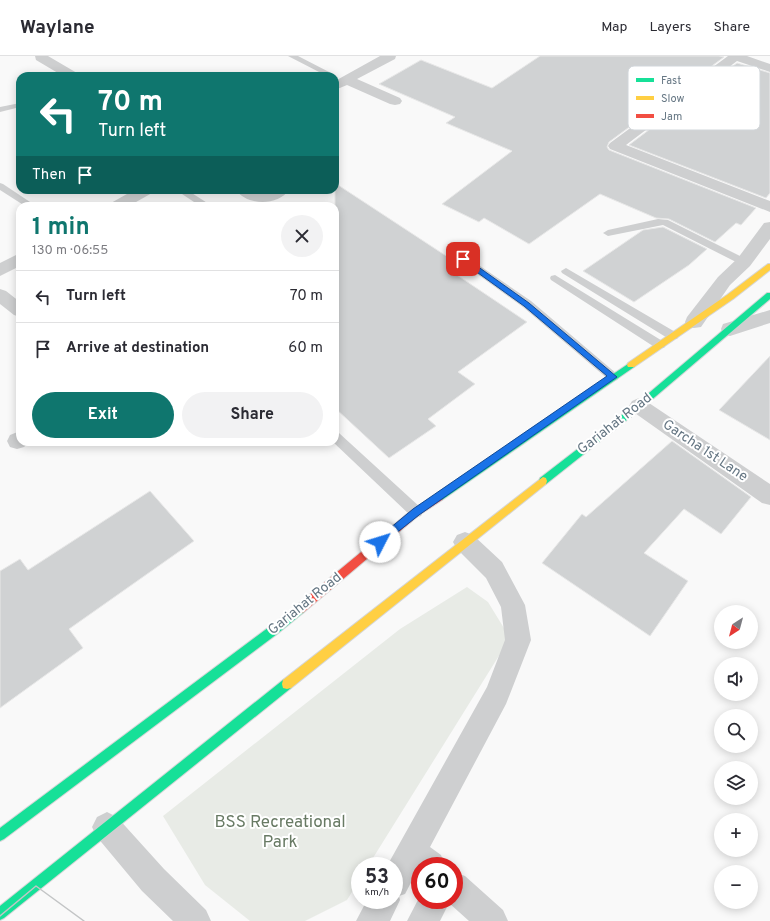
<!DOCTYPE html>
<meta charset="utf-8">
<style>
body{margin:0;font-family:Overpass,sans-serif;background:#f2f2f3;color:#2b2b33;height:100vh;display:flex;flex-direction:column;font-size:15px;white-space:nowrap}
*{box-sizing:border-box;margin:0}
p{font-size:13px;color:#7c7c81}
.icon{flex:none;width:22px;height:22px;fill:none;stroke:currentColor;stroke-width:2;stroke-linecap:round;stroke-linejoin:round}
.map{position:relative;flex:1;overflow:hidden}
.side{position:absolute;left:16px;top:146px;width:323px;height:244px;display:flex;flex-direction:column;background:#fff;border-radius:12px;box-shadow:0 2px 10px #0003}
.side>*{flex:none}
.hud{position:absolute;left:16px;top:16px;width:323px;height:122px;border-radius:12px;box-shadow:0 2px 10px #0003;background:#0f766e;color:#fff;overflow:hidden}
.needle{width:26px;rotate:216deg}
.tools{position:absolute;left:714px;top:549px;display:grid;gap:8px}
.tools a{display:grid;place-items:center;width:44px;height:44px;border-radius:50%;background:#fff;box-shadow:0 2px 10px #0003;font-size:20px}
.speed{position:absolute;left:351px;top:801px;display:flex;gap:8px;font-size:20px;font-weight:700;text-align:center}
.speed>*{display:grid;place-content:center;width:52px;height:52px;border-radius:50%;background:#fff;box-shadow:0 2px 10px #0003;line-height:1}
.speed small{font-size:10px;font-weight:400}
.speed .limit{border:6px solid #d22;background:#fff;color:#111}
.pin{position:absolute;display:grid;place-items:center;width:34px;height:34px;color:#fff;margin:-17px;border-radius:8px;box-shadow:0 2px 6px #0006}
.me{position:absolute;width:44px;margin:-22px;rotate:50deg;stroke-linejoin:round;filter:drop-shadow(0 0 3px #0008)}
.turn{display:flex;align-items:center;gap:14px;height:84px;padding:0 16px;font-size:18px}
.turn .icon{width:52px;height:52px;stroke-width:2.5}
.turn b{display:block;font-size:28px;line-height:34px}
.then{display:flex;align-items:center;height:38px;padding:0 16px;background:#0003;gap:8px;font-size:15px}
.round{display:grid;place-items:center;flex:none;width:42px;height:42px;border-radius:21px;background:#f2f2f3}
.summary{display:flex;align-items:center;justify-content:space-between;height:68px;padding:0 16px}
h1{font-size:24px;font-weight:700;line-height:30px;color:#0f766e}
.button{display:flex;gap:8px;margin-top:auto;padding:8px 16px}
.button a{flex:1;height:46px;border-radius:24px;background:#0f766e;color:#fff;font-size:16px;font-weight:700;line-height:46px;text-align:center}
.button a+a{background:#f2f2f3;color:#2b2b33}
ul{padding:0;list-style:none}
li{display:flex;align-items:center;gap:12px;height:52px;padding:0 16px;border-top:1px solid #e1e1e2}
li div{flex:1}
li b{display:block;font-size:15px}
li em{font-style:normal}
header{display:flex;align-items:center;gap:24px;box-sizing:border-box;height:56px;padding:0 20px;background:#fff;border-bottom:1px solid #e1e1e2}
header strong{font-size:19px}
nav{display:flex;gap:22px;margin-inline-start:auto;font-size:14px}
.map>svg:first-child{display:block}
.green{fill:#e8ebe6}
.building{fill:#d0d2d3;stroke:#e8e8e8}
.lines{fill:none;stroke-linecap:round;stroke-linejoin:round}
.fast-casing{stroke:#d5d6d7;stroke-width:2}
.slow-casing{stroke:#d5d6d7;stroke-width:2}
.jam-casing{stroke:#d5d6d7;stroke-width:2}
.lane{fill:#cecfd0;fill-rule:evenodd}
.street{fill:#cecfd0;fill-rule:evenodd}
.fast{fill:#16e098;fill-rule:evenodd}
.slow{fill:#ffcf43;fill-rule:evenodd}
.jam{fill:#f24e42;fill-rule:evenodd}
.tram{stroke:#c3c5c6;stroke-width:1.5}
.route{fill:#1a73e8;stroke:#114b97}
.labels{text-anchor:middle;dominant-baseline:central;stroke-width:4;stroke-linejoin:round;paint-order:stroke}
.street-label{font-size:14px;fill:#657683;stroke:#fff}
.near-park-label{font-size:17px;fill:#687a64;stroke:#fff}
.key{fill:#fff;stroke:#d1d6da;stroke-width:1}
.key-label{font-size:11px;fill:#657683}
</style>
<header>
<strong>Waylane</strong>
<nav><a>Map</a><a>Layers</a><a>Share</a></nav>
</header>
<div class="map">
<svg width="770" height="865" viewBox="0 0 770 865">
<rect width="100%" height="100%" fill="#f9f9f9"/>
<!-- green -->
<path class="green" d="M467,531L488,546L510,582L368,810H360V823L347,844L305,865H250L205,829L163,760L400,573Z"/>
<!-- building -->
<path class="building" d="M540,0H719L724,1L609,86L607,91L609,94L756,152L741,169L736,167L715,186L669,163L656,162L600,138L529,188L484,162L479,166L442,148L512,95L446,67L455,61L379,28L421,4L492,32Z
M737,7L770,17V137L766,142L629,89Z
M335,127L460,209L451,215L527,266L458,316L475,328L428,363L436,370L389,402L335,352Z
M663,171L707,193L689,209L634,246L583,215L643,174Z
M770,300V384L719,354Z
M672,385L751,441L721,478L684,453L644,497L688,525L650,580L542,507L582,458L586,461Z
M150,435L194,485L69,573L83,592L0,652V515L20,503L28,514Z"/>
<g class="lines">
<!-- fast casing -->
<g class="fast-casing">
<path id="fast" d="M767,237H770V243L642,352L546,428H540L539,425L540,422L636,348Z
M631,306L634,307L635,309L634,311L442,444H436L434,441L436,438Z
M300,548L304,550L305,553L304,556L277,578L4,783L0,785V772Z
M287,623L291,624L292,628L291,632L4,862L0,864V850L283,624Z"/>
</g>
<!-- slow casing -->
<g class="slow-casing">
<path id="slow" d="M768,208H770V214L733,243L634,311H628L627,309L628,307L727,239Z
M543,421L546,422L547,425L546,428L291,632L287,633L283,632L282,628L283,624Z"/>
</g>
<!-- jam casing -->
<g class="jam-casing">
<path id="jam" d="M439,437L442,438L444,441L442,444L419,459L304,556L300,558L296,556L295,553L296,550L413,453Z"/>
</g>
<!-- lane -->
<path class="lane" d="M288,0H298L331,17L328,20H318L321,17Z
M20,47V51L0,56V51Z
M0,127L3,128L36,150H25L0,134Z
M176,134H187L212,150H200Z
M658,163L668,164L748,204L749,206L744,209L740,208L663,169L608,180L603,177L608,174Z
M463,200L467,201L531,245L617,318L619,321L617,324L613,325L609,324L523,251L459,205L458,203Z
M566,212L677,277L679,280L677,283H669L562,217L561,215Z
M555,219L664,286L666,289L664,292H656L551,224L550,222L551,220Z
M335,375L339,377L421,452L423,456L421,460L416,462L411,460L333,386H335Z"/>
<!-- street -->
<path class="street" d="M35,0H48L77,17L79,20H63L36,4Z
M380,0H396L395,3L357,23L400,42L402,45L400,48L395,49L390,48L347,29L335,34V25Z
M728,0H747L770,8V16L737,5L626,89L770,145V156L610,93L608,90L610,87Z
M134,134H154L152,137L129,150H109L111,147Z
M236,134H256L263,137L270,134H289C278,150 247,150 236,134Z
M770,166V183L750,210L730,229L701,271L694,272L687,271L685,266L687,261L718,221L738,202L764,167Z
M20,197V210L0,220V207Z
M0,233L6,235L20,246V261L14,259L0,248Z
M770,254V267L730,280L723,278L721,273L723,268Z
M639,342L646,345L770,428V449L762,447L632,355L629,350L632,345Z
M20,375V386H29L24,391L17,393L10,391L7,385L10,379Z
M465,476L473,479L502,506L525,549L531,584L506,648L430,791L441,799L445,810H420V821L416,817L405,838L399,840L400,844L390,865H356L367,844H394V810H387L487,631L505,584L501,551L486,522L457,493L453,486L457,479Z
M107,756L117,761L164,813L206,854L211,865H173L142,835L97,781L92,771L97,761Z
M454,816L465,820L503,854L508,865H469L449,847L440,865H407L420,840V844H454Z"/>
<!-- fast -->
<use href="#fast" class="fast"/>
<!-- slow -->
<use href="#slow" class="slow"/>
<!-- jam -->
<use href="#jam" class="jam"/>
<!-- tram -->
<path class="tram" d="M0,860L36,830L84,865"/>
</g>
<!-- route -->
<path class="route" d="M463,200L529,247L617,321L419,459L380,490L377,489L376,486L377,483L413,453L607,320L524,250L460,204V201Z"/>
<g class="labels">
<!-- street labels -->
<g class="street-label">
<text transform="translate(615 368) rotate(-38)">Gariahat Road</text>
<text transform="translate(705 395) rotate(34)">Garcha 1st Lane</text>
<text transform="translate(305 548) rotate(-39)">Gariahat Road</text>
</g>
<!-- near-park labels -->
<g class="near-park-label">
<text x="280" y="767">BSS Recreational<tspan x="280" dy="20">Park</tspan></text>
</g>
</g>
<!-- legend -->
<rect x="628" y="10" width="132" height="64" rx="6" class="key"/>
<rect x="636" y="22" width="18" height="4" fill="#16e098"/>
<rect x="636" y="40" width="18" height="4" fill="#ffcf43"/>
<rect x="636" y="58" width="18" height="4" fill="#f24e42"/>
<g class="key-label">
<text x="661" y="28">Fast</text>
<text x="661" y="46">Slow</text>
<text x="661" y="64">Jam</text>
</g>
</svg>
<div class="tools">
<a><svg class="needle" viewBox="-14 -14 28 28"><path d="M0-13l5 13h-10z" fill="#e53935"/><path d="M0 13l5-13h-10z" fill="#7c7c81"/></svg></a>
<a><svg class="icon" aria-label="sound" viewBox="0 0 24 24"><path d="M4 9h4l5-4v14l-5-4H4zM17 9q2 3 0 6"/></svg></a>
<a><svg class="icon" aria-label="search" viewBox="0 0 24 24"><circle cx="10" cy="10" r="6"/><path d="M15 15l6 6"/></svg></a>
<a><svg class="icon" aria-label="layers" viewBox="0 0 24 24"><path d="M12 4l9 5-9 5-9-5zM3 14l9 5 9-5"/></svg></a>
<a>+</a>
<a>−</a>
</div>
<div class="speed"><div>53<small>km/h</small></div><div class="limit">60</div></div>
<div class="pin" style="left:463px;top:203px;background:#d93025"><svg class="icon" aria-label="arrive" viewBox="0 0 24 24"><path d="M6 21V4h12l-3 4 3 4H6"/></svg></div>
<svg class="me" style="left:380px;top:486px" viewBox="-20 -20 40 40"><circle r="19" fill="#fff"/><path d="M0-13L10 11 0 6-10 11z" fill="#1a73e8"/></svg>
<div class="hud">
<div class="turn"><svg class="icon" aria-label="left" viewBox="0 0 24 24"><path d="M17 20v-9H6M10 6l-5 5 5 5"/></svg><div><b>70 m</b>Turn left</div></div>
<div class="then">Then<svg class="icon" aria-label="arrive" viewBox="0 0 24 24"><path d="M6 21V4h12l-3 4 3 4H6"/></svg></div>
</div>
<section class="side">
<div class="summary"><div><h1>1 min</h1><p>130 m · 06:55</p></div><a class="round"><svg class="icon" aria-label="close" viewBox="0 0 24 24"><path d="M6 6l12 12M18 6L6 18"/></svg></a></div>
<ul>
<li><svg class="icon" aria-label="left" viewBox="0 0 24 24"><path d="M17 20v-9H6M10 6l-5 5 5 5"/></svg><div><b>Turn left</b></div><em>70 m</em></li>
<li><svg class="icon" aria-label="arrive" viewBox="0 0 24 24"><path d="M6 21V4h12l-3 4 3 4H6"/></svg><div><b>Arrive at destination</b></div><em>60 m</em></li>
</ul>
<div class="button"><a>Exit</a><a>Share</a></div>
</section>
</div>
